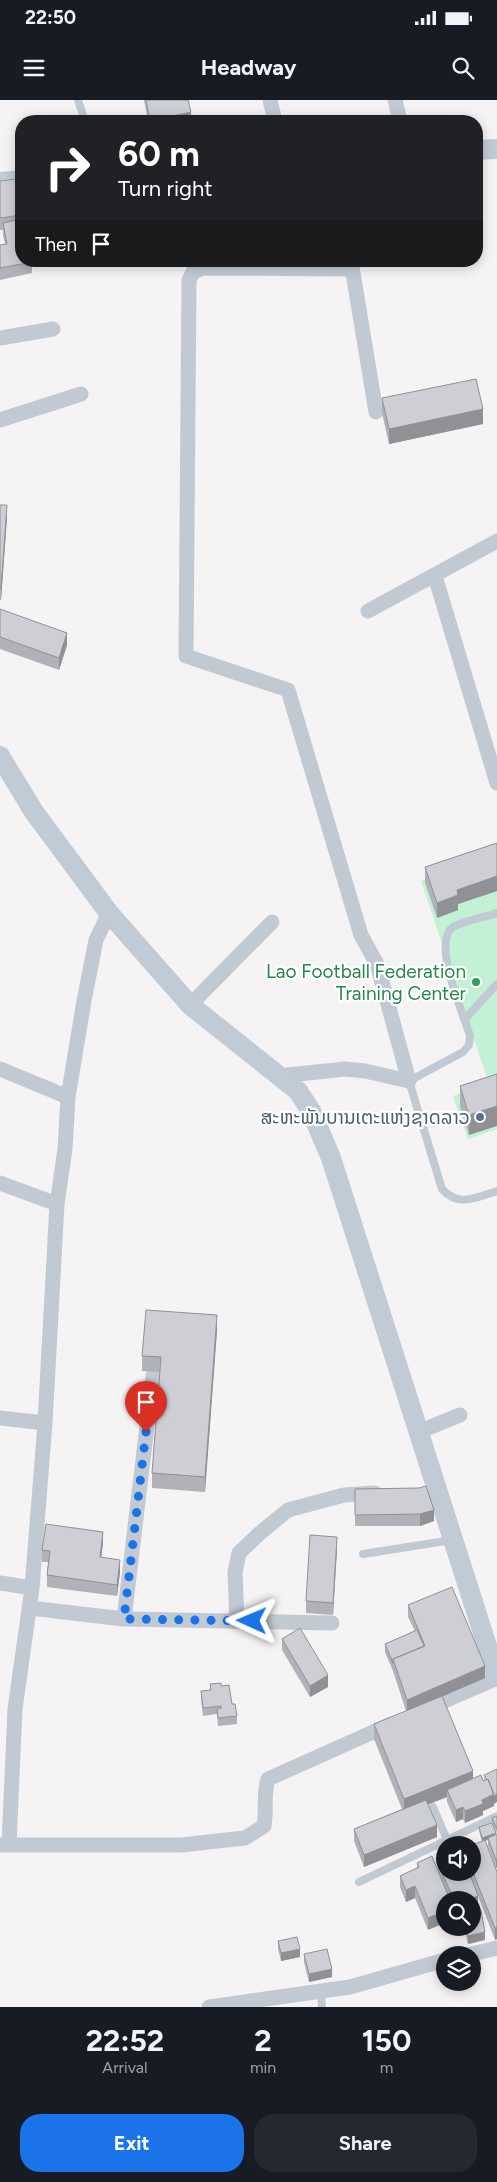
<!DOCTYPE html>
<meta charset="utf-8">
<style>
body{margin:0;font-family:Figtree,"Noto Sans Lao",sans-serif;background:#242831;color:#f1f3f6;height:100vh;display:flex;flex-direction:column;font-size:19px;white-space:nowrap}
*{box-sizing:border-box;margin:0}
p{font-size:16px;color:#9ea1a6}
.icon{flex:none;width:28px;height:28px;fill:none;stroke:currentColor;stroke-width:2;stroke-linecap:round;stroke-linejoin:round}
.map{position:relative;height:1907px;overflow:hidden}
.sheet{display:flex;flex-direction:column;background:#171b24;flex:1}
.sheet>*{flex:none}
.banner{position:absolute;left:15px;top:15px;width:468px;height:152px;border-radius:20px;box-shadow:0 2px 12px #0003;background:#202124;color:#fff;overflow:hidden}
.fabs{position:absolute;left:436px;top:1736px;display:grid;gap:10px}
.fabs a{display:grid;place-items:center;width:45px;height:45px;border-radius:50%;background:#171b24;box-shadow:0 2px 12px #0003;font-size:25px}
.pin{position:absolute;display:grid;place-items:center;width:42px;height:42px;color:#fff;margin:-51px -21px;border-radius:50% 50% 50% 0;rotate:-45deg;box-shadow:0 0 5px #0007}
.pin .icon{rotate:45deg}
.me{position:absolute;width:55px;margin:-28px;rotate:271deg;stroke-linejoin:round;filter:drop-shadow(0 0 4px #0008)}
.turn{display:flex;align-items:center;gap:18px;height:105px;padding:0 20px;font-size:22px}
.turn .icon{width:65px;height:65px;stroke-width:2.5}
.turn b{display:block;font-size:35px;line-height:42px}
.then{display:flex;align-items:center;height:48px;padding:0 20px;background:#0003;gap:10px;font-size:19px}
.eta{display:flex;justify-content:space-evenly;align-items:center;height:85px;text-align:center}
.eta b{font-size:30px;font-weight:700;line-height:35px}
.primary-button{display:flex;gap:10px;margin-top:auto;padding:10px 20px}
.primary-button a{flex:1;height:58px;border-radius:20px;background:#1a73e8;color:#fff;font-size:20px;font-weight:700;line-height:58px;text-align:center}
.primary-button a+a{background:#242831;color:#f1f3f6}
.status{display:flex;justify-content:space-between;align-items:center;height:35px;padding:0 25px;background:#171b24;direction:ltr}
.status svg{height:14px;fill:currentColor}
header{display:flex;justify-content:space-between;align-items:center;height:65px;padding:0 20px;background:#171b24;font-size:22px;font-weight:700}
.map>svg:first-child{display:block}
.green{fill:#c3f1d5}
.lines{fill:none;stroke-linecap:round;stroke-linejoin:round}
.lane{stroke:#c1cad2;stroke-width:8}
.street{stroke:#c1cad2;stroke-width:15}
.secondary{stroke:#c1cbd6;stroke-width:20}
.wall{fill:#b0b2b7}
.shaded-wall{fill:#909195}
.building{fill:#cdcfd5;stroke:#909195}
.route{stroke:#1a73e8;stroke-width:9;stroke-dasharray:0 16.2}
.leisure-dot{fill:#2e9e5b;stroke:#fff;stroke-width:2}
.service-dot{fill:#5c6f8a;stroke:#fff;stroke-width:2}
.labels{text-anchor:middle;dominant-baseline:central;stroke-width:4.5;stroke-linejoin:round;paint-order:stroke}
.leisure-label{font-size:19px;fill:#27864d;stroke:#fff;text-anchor:end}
.service-label{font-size:19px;fill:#4e5e75;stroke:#fff;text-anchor:end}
</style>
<div class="status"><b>22:50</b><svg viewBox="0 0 49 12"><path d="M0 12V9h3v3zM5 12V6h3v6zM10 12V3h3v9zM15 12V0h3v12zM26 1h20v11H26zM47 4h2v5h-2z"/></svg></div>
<header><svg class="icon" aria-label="menu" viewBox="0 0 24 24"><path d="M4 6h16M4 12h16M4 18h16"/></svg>Headway<svg class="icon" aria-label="search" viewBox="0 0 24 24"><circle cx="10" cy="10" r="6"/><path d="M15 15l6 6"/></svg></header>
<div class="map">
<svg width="497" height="1907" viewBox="0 0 497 1907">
<rect width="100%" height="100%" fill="#f5f3f3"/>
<!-- green -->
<path class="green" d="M497,755V1029L468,1039L453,996L489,984L421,781Z"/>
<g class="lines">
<!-- lane -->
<path class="lane" d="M78,0L85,21
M497,813C485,817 463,821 453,827C431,842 464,915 470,936L469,945L463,952L409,981L442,1089C459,1108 476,1097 497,1091
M465,919L497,884
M363,1454L452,1440
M433,1707L447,1740
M359,1782L497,1716
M321,1891L322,1907"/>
<!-- street -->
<path class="street" d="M270,0L275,21
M395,0L400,21
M351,161L376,312
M0,238L53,229
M0,320L81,294
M435,476L497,683
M368,511L497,441
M190,905L272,822
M0,969L68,997
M279,976L345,969L365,971L409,981L377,864L361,835L288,590L186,556L189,180L193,172L203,168L352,169
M0,1083L57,1104
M0,1318L45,1323
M418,1332L460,1315
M0,1483L32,1488
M30,1508L124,1519L332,1523
M124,1519L153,1276
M237,1521L235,1472L239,1453L260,1433L288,1410L344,1395L375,1393
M426,1609L497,1578
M0,1745H181L245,1738L264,1726C267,1710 263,1694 268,1679L391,1624
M9,1745L15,1609L32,1488L45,1323L57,1104L65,1049L68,997L84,901L96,840L109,813
M467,1855L497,1848
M209,1907L350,1887L445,1860"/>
<!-- secondary -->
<path class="secondary" d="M476,50L497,49
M0,82L21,80
M0,656L34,712L109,813L190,905L298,991L311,1011L331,1058L497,1577"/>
</g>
<!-- wall -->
<path class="wall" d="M144,0H188L191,21H148Z
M0,81L21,113V161H32V173L0,180V145L5,144L3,135V130H0Z
M382,298L483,324L389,344L382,313Z
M0,405L7,417L1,500H0Z
M0,509L67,545L59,570L0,549Z
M497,743V791L458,804V810L437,818L425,783V767Z
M497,974L469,1035L460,1007V986Z
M217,1230L205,1392L152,1388V1373L160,1272L142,1271V1256Z
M419,1388L434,1421L420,1426H355V1389Z
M103,1443L101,1457L120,1472L117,1496L47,1487V1475L48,1462H42V1450Z
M337,1448L333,1515L306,1513V1501Z
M408,1505L485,1578L442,1596L473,1679L483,1681H484V1675L494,1704V1706L483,1711V1715L465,1723L463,1719L456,1722L447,1702V1697L428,1704L437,1737L364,1767L354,1741V1729L402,1709L374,1639V1624L406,1611L393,1571L385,1552V1544L415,1531L408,1517Z
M282,1539L328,1587L310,1597L282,1550Z
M210,1584L221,1586L237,1616V1624L218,1626L217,1614L203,1616L201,1599V1591L210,1590Z
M497,1716V1733L492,1722V1718Z
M479,1727L496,1735L497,1734V1767L496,1768L488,1746V1740L485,1741L497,1772V1839L495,1840L478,1796V1808L472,1810V1800H445L428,1830L415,1798L406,1802L400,1787V1776L417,1768V1763L438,1771V1765L445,1772H472V1745L482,1742L479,1731Z
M464,1828H472L485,1840L468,1844Z
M278,1841L300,1857L281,1861L278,1849Z
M304,1854L332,1877L309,1882L304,1862Z"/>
<!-- shaded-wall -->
<path class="shaded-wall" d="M191,12V21H150Z
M483,309V324L389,344V329Z
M7,405V417L1,500V488Z
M67,533V545L59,570V558Z
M497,776V791L458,804V810L437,818V803L457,790Z
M497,1006V1026L469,1035V1015Z
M217,1215V1230L205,1392V1377Z
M434,1410V1421L420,1426V1414Z
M103,1432V1443L100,1469V1457Z
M337,1437V1448L333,1515V1503Z
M120,1460V1472L117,1496V1485Z
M485,1566V1578L407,1612V1600Z
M328,1575V1587L310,1597V1586Z
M473,1671V1686L447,1690V1697L404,1714V1699Z
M494,1694H497V1702L494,1704V1706L483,1711V1715L465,1723V1711L482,1700Z
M463,1707V1719L456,1722V1710Z
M437,1725V1737L364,1767V1755Z
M496,1733V1737L488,1738V1740L482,1742V1738Z
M497,1759V1767L496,1768V1760Z
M415,1786V1798L406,1802V1790Z
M462,1796V1800H454V1799Z
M478,1796V1808L472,1810V1800H468Z
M445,1811V1823L428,1830V1818Z
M497,1827V1839L495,1840V1828Z
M485,1832V1840L468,1844V1836Z
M300,1849V1857L281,1861V1853Z
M332,1869V1877L309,1882V1874Z"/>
<!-- building -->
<path class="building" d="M146,0H188L191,12L150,21Z
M16,79L21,115L0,118V81Z
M21,119V161L32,162L0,168V145L7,144L3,123Z
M476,279L483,309L389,329L382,298Z
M0,405H7L1,488H0Z
M0,509L67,533L59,558L0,537Z
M497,743V776L457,790L458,795L437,803L425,767Z
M497,974V1006L469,1015L460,986Z
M146,1210L217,1215L205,1377L152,1373L161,1257L142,1256Z
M426,1386L434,1410L420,1414L355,1415V1389L419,1388Z
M46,1424L103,1432L100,1457L120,1460L117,1485L47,1475L50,1451L42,1450Z
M310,1435L337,1437L333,1503L306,1501Z
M452,1487L485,1566L407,1600L393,1559L425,1546L408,1505Z
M300,1528L328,1575L310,1586L282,1539Z
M417,1530L424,1546L393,1559V1563L385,1544Z
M221,1583V1586L229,1585L232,1604H235L237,1616L218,1618L217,1609L221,1608V1606L203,1608L201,1591L211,1590L210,1584Z
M442,1596L473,1671L404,1699L374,1624Z
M497,1669V1694L494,1696L488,1679L487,1680L484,1675Z
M481,1675L483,1681L488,1679L494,1694L482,1700L483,1704L465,1711L463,1707L456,1710L447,1690Z
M426,1700L437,1725L364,1755L354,1729Z
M497,1716V1729L492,1718Z
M492,1723L496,1733L482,1738L479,1727Z
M497,1734V1759L496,1760L488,1738Z
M485,1740L497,1772V1827L495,1828L472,1770V1745Z
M432,1756L450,1800H445V1811L428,1818L415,1786L406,1790L400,1776L419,1767L417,1763Z
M445,1763V1772H469L478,1796L468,1800H463L462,1796L454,1799L438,1765Z
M481,1810L485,1832L468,1836L466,1828H472V1812Z
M297,1837L300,1849L281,1853L278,1841Z
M327,1849L332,1869L309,1874L304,1854Z"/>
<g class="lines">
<!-- route -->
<path class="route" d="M146,1332L124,1519L252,1521"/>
</g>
<!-- markers -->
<circle class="leisure-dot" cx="476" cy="882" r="5"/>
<circle class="service-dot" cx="480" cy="1017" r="5"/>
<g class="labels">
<!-- leisure labels -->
<g class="leisure-label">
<text x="466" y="871">Lao Football Federation<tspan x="466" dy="22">Training Center</tspan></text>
</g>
<!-- service labels -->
<g class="service-label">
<text x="470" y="1017">ສະຫະພັນບານເຕະແຫ່ງຊາດລາວ</text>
</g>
</g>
</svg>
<div class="fabs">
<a><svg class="icon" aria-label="sound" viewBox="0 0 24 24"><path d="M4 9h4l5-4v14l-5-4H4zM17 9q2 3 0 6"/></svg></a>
<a><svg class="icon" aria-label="search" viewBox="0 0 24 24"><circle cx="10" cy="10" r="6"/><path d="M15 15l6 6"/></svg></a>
<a><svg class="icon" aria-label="layers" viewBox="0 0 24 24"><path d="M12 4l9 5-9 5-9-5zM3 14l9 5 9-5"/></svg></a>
</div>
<div class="pin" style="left:146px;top:1332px;background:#d93025"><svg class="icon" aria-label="arrive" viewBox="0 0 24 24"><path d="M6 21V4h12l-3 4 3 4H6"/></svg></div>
<svg class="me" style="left:252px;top:1521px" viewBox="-20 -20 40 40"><path d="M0-17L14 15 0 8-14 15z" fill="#1a73e8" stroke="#fff" stroke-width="4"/></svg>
<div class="banner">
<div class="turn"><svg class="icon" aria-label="right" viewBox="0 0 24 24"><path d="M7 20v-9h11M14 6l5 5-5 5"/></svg><div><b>60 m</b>Turn right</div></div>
<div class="then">Then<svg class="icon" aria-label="arrive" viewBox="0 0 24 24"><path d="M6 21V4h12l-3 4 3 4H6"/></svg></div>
</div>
</div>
<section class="sheet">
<div class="eta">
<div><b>22:52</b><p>Arrival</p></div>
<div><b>2</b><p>min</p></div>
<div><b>150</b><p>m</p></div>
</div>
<div class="primary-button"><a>Exit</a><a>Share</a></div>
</section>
